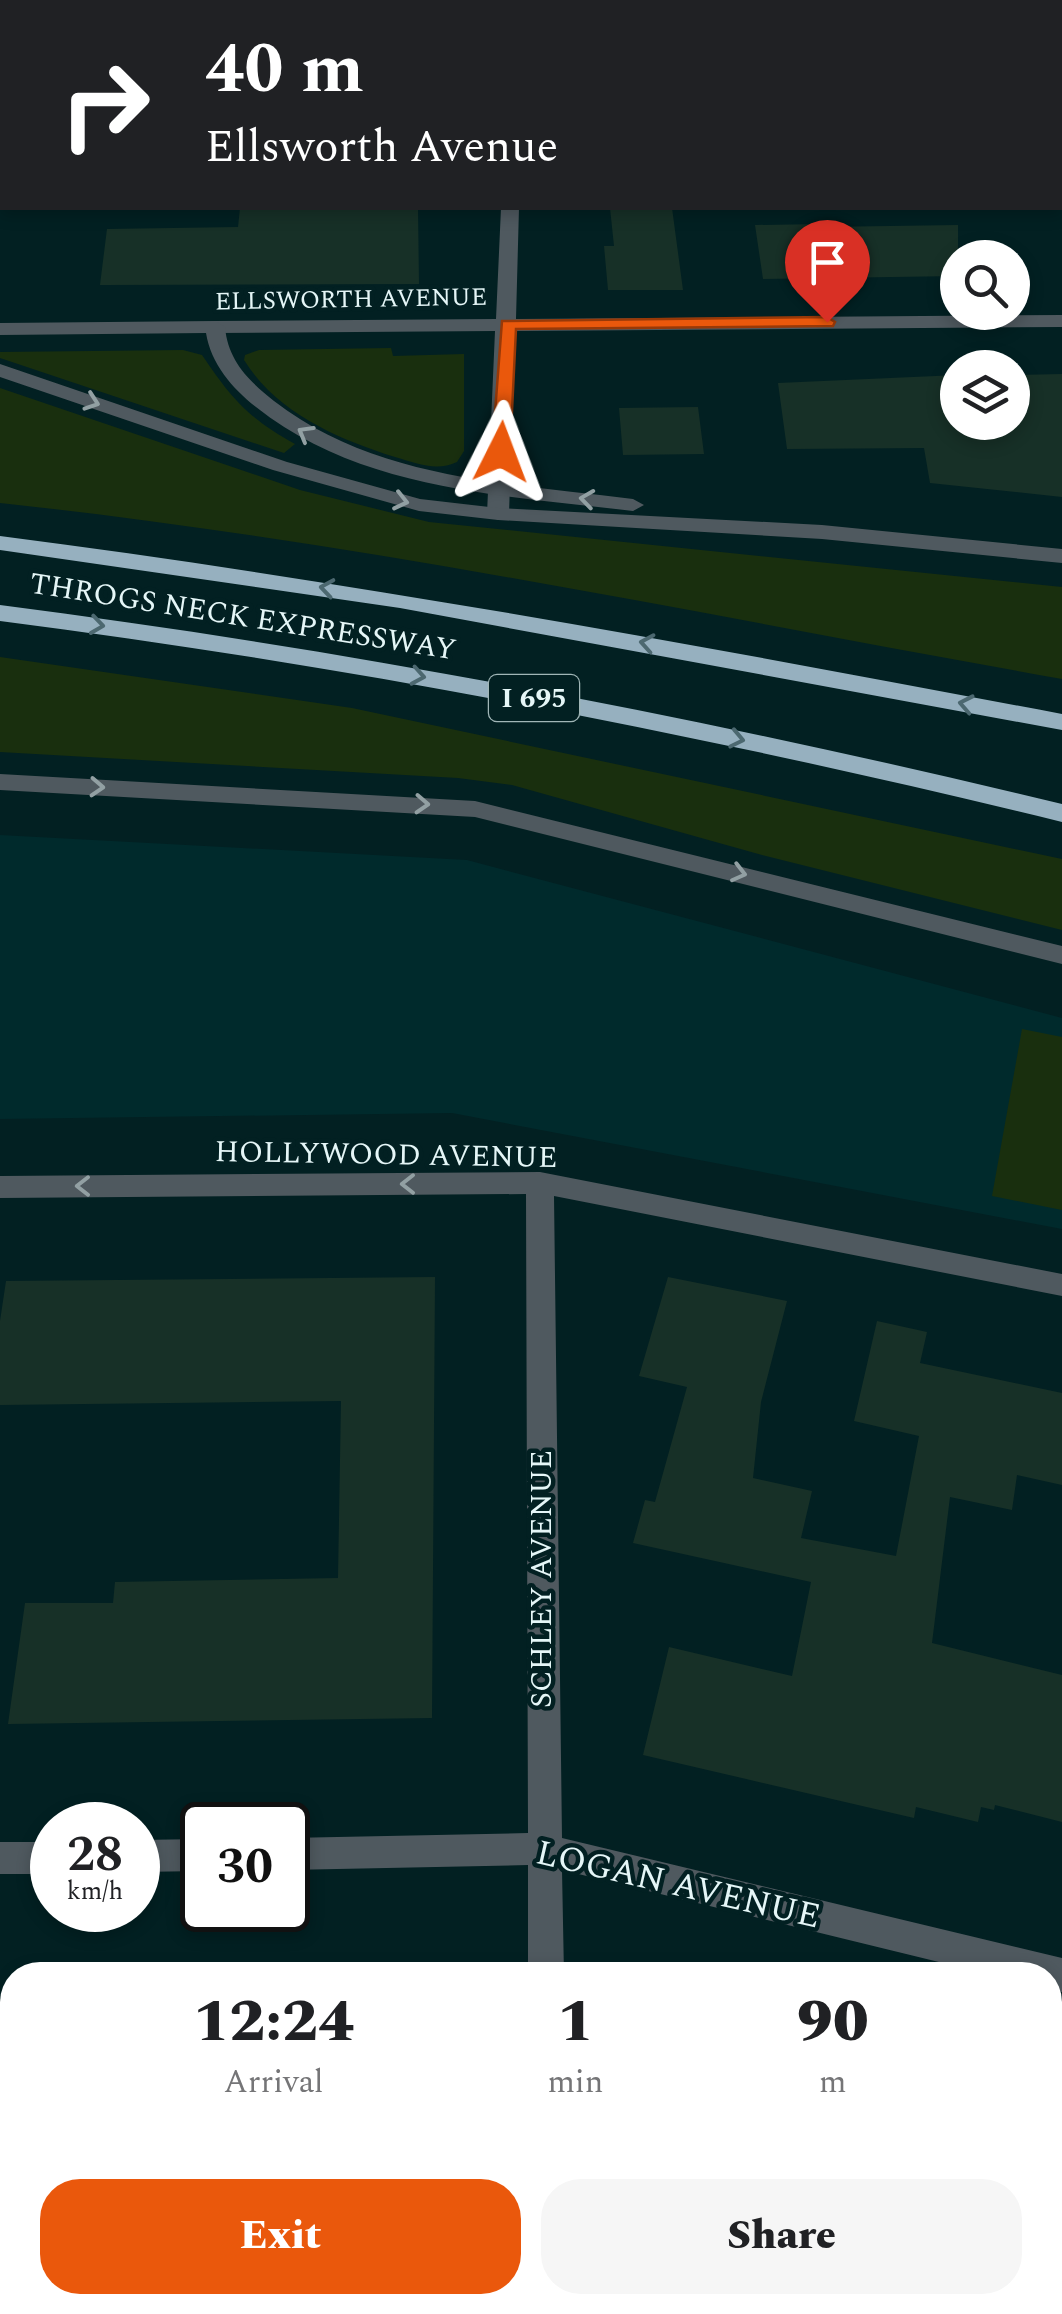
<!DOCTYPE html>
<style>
body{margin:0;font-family:Spectral,serif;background:#f6f6f6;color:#202124;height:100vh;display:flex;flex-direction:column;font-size:38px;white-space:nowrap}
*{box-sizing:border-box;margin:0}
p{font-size:32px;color:#757577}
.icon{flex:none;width:55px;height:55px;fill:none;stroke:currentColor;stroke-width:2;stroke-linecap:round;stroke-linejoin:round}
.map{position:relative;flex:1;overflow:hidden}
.panel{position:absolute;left:0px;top:1962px;width:1062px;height:352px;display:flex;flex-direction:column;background:#fff;border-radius:40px 40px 0 0;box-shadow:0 5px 15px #0003}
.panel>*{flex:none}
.top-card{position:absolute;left:0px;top:0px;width:1062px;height:210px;box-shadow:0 5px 15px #0003;background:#202124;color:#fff;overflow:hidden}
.fabs{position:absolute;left:940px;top:240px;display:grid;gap:20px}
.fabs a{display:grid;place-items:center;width:90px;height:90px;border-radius:50%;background:#fff;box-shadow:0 5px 15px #0003;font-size:50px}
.speed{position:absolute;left:30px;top:1802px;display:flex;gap:20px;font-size:50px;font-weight:700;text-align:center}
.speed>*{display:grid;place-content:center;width:130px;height:130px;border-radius:50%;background:#fff;box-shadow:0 5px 15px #0003;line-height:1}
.speed small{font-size:25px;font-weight:400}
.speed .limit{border:5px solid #111;border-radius:15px;background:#fff;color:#111}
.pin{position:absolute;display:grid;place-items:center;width:85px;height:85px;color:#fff;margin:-102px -42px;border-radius:50% 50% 50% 0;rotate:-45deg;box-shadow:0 0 10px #0007}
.pin .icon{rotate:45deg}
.me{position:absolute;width:110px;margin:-55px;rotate:3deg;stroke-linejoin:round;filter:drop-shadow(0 0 8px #0008)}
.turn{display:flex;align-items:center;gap:35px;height:210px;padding:0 40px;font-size:45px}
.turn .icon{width:130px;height:130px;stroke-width:2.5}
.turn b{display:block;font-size:70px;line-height:85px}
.eta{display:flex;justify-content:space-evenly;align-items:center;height:170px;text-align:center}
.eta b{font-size:60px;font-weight:800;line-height:70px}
.cta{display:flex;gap:20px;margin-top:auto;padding:20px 40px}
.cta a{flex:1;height:115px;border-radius:40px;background:#ea580c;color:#fff;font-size:40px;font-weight:800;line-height:115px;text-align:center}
.cta a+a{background:#f6f6f6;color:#202124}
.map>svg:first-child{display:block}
.built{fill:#002a2c}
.green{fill:#192f0e}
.building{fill:#173027}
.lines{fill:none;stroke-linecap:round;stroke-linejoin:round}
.minor{fill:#4f595f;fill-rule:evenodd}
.tertiary{fill:#4f595f;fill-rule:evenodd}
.motorway{fill:#96b0bf;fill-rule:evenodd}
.oneway{stroke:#92a0a3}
.oneway2{stroke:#4c6870}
.route{fill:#ea580c;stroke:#983908;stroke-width:2.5}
.labels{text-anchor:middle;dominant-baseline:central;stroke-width:9;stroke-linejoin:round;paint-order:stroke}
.far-street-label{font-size:25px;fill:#e5f6f7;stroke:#022022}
.shield{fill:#022022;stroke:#a1b6b7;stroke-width:2.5}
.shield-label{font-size:28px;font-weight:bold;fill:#e5f6f7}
.street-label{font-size:30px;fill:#e5f6f7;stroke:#022022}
.near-street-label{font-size:35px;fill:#e5f6f7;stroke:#022022}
</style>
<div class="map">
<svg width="1062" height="2314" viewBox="0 0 1062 2314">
<rect width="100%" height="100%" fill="#022022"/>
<!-- built -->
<path class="built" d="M0,835L467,860L1062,1018V1229L452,1113L0,1119Z"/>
<!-- green -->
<path class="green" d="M391,348L393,356L464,354V451L457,462C436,472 416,463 395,457C338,439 277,413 244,360L245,355L259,350Z
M183,350L202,355C232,399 247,417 295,444L284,453L0,358V352Z
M0,388L300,490L429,522L1062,587V679C709,616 357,541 0,503Z
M0,657L352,708L1062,859V930L762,855L512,785L458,778L0,752Z
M1022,1029L1062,1037V1210L992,1196Z"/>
<!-- building -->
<path class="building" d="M240,208H418L419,284L100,285L107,229L238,227Z
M610,208H672L683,290H608L604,246H614Z
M821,224V227L958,225V276L763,279L755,225Z
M1062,374V497L930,483L924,448L787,449L778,383L958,375V422H1012V375Z
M698,407L704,454L623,455L619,408Z
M435,1277L432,1718L8,1724L25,1603H113L115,1582L338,1578L341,1401L0,1405V1321L6,1281Z
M668,1277L787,1301L761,1402L753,1478L812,1491L801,1538L896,1556L919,1436L854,1421L877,1321L927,1332L920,1363L1062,1393V1485L1017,1475L1012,1510L950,1497L932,1643L1062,1675V1822L995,1805L994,1810L981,1807L978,1822L916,1807L914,1818L643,1755L669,1647L792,1676L811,1582L633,1543L645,1500L655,1502L687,1387L639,1376Z"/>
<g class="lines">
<!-- minor -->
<path class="minor" d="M505,0H521V2H505Z
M1060,85H1062V95H1060Z
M0,89H2V99H0Z
M501,208H519L516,319L1062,315V327L515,331L509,514L498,520L487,514L495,331L215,333L205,327L215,321L496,319Z
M540,1172L1062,1274V1296L554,1196L562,1838L1062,1958V1992L1050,1989V1975H992L562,1870L564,1975H528V1865L288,1870V1838L528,1833L526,1194L0,1198V1176Z
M202,1839V1871L138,1872V1840Z
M0,1842H52V1874H0Z
M534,2302H572V2314H534Z"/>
<!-- tertiary -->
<path class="tertiary" d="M215,321L225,327C228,361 249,381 274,401C376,480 510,483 633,499L644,505L633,511C503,495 362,491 256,407C232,388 211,364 206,333L0,335V323Z
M0,364L287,462L420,499L498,508L822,525L1062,549V563L822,539L498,520L419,511L273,470L0,377Z
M0,774L475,801L1062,946V964L475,817L0,790Z"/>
<!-- motorway -->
<path class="motorway" d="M0,536C356,582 709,647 1062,714V730L400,608L0,550Z
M0,605C358,651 711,719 1062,804V822C711,736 358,667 0,621Z"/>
</g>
<!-- one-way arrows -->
<defs><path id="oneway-chevron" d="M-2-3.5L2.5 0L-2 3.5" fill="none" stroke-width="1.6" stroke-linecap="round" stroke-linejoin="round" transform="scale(2.5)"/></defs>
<g class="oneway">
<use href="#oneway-chevron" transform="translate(92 402) rotate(19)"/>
<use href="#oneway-chevron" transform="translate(305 433) rotate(-150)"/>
<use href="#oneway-chevron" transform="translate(587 499) rotate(-172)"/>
<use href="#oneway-chevron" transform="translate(401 501) rotate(13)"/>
<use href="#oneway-chevron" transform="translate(97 787) rotate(3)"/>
<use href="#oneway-chevron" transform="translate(422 804) rotate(3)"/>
<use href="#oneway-chevron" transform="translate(739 873) rotate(14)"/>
<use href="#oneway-chevron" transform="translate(408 1184) rotate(180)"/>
<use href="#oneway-chevron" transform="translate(83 1186) rotate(180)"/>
</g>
<g class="oneway2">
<use href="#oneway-chevron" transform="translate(327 588) rotate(-171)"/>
<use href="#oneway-chevron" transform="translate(97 625) rotate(8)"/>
<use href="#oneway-chevron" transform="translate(647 643) rotate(-170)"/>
<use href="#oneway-chevron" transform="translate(418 676) rotate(10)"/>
<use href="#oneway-chevron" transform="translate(966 704) rotate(-169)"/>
<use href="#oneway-chevron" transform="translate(737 739) rotate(12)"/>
</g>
<!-- route -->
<path class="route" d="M827,317L835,322L833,326L516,329L510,452L501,457L492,452L502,321Z"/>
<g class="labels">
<!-- far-street labels -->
<g class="far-street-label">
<text transform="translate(351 300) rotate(-1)">ELLSWORTH AVENUE</text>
</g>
<!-- shield labels -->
<rect class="shield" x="489" y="675" width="90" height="46" rx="8"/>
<g class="shield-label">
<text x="534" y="698">I 695</text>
</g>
<!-- street labels -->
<g class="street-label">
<text transform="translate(243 617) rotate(9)">THROGS NECK EXPRESSWAY</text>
<text transform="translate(386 1155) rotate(1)">HOLLYWOOD AVENUE</text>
<text transform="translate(542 1579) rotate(-90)">SCHLEY AVENUE</text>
</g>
<!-- near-street labels -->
<g class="near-street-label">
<text transform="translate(678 1885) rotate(13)">LOGAN AVENUE</text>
</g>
</g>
</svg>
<div class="fabs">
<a><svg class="icon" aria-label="search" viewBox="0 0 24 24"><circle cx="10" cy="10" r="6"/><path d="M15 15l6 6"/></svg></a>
<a><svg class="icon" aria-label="layers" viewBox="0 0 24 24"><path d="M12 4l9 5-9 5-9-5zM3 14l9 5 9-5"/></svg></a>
</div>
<div class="speed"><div>28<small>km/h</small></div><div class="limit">30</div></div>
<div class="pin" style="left:827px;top:322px;background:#d93025"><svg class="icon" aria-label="arrive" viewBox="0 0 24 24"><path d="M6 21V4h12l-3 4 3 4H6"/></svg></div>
<svg class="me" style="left:501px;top:452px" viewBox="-20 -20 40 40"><path d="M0-17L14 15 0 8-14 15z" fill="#ea580c" stroke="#fff" stroke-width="4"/></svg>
<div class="top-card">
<div class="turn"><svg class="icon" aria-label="right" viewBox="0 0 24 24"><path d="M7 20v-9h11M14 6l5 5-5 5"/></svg><div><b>40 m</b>Ellsworth Avenue</div></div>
</div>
<section class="panel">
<div class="eta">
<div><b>12:24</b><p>Arrival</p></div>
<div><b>1</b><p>min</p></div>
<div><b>90</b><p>m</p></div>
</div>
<div class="cta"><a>Exit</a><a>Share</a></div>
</section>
</div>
